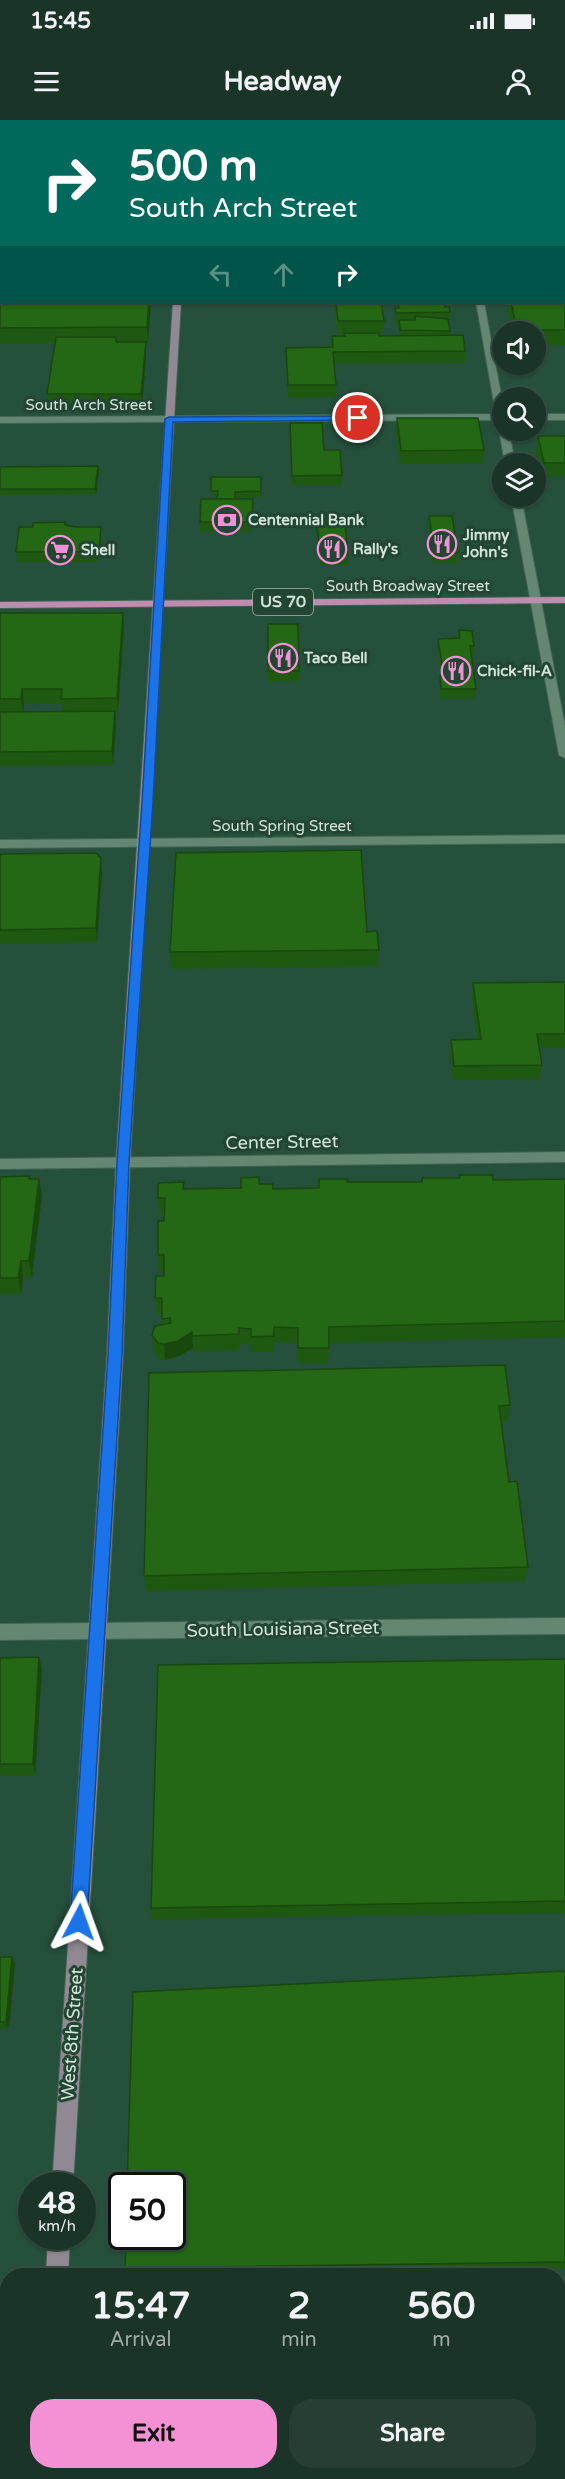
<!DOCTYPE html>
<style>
body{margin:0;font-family:"Varela Round",sans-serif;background:#273f33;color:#f1f3f6;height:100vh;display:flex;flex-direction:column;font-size:22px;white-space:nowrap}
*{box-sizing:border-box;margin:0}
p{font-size:20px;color:#9faaa7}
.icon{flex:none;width:33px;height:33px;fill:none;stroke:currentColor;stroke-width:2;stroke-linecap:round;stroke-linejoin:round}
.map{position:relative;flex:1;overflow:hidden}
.details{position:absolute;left:0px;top:2148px;width:566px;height:212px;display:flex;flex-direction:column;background:#1a3427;border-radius:24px 24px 0 0;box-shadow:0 2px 4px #0004,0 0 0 2px #384f44}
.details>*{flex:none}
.hud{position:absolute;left:0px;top:0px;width:566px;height:183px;box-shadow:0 2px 4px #0004,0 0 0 2px #384f44;background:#00695c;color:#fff;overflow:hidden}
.tools{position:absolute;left:492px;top:201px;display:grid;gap:12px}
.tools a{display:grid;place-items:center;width:54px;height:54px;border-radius:50%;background:#1a3427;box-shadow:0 2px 4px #0004,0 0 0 2px #384f44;font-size:30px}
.speed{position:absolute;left:18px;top:2052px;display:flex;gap:12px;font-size:30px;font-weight:700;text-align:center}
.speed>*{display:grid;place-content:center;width:78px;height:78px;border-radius:50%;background:#1a3427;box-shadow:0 2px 4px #0004,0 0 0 2px #384f44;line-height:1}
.speed small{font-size:15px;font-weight:400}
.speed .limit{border:3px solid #111;border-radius:9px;background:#fff;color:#111}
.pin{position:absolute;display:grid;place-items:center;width:51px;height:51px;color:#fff;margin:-26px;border:3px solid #fff;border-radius:50%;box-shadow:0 2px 6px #0007}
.me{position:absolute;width:66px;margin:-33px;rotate:4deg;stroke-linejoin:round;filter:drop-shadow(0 0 4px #0008)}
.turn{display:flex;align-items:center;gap:21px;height:126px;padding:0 30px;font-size:27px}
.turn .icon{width:78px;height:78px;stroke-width:2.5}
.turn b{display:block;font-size:42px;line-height:51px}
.lanes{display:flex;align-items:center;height:57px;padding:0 30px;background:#0003;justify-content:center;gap:30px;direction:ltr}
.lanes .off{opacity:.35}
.eta{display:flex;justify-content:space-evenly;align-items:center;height:102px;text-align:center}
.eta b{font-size:36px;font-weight:700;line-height:42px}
.action{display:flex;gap:12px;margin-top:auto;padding:12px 30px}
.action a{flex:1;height:69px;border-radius:24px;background:#f491d4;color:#111;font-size:24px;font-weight:700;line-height:69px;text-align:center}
.action a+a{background:#273f33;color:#f1f3f6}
.status{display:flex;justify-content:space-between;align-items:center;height:42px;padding:0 30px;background:#1a3427;direction:ltr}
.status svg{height:16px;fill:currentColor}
header{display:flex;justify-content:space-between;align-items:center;height:78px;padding:0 30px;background:#1a3427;font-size:27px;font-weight:700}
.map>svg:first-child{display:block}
.built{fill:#25503b;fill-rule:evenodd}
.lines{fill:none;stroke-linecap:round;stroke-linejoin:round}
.minor-casing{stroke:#446354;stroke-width:2}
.tertiary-casing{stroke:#446354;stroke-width:2}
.secondary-casing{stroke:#446354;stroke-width:2}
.primary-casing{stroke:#446354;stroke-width:2}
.minor{fill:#638773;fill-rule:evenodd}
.tertiary{fill:#638773;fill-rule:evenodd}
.secondary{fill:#918992;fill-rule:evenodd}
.primary{fill:#bf8cb1;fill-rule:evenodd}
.wall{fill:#1f5911;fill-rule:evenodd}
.shaded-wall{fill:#19480e}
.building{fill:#246714;stroke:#19480e;stroke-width:1.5}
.route{fill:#1a73e8;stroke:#114b97;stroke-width:1.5}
.labels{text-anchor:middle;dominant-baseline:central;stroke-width:6;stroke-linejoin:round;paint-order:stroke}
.far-street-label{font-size:15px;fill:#d1e5d9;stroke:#234534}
.far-poi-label{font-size:15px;font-weight:bold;fill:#d1e5d9;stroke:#234534;text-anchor:start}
.shield{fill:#234534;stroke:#9db5a8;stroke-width:1.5}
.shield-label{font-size:16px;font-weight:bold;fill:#d1e5d9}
.street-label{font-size:18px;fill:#d1e5d9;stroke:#234534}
</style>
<div class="status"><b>15:45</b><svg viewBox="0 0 49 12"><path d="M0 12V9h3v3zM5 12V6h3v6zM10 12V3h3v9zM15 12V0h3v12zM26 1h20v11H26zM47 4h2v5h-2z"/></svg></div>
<header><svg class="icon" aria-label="menu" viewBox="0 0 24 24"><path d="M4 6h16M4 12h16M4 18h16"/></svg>Headway<svg class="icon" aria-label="person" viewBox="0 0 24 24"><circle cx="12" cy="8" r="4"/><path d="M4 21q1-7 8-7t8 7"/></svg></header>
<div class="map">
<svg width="565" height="2359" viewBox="0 0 565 2359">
<rect width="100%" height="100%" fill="#234534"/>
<!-- built -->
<path class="built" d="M0,0H565V2359H0ZM2,2H564V182H2ZM502,212H536V244H502ZM502,278H536V310H502ZM502,344H536V376H502ZM32,2066H82V2116H32ZM122,2066H172V2116H122ZM8,2156H558V2352H8Z"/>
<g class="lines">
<!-- minor casing -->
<g class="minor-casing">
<path id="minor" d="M565,715V723L0,728V720Z"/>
</g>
<!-- tertiary casing -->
<g class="tertiary-casing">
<path id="tertiary" d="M442,0H450V2H443Z
M564,41H565V45H564Z
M0,43H2V47H0Z
M0,158H2V162H0Z
M476,182H484L502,280V305L499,304L497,300L0,303V297L496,294Z
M536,294H565V300H536Z
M502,308V310H509L515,344H505L499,310Z
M511,376H521L565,606V638L559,635Z
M565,1032V1042L0,1049V1039Z
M565,1498V1514L0,1520V1504Z"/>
</g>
<!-- secondary casing -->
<g class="secondary-casing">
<path id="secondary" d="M182,0H190V2H182Z
M173,182H181L130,1042L123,1235L73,2066H52L107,1235L116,1042Z
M48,2116H70L68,2156H46Z
M558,2233H565V2255H558Z
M0,2247H8V2269H0Z
M33,2352H55L54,2359H32Z"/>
</g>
<!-- primary casing -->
<g class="primary-casing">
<path id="primary" d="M565,477V483L0,488V482Z"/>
</g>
<!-- minor -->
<use href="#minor" class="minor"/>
<!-- tertiary -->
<use href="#tertiary" class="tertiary"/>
<!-- secondary -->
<use href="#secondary" class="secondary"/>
<!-- primary -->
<use href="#primary" class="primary"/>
</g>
<!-- wall -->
<path class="wall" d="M545,0H565V28L564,25V2H545Z
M0,13H2V42H0Z
M565,154V225H536V212H513L506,182H564Z
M0,163L151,182L148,222H146V235L142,287H48L47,274L55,223H0Z
M334,182H381L384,201L383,213H379V216H399V205H395V188H397L396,182H444L445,187L450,192L449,216L465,231V243L334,244L336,265V277L288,278L286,228L331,227L332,216H344V214H337Z
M397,298L484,330L483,343L400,344L396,312Z
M290,303L324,330L342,355V365H292Z
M538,316H565V356L543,357L536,330Z
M98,346L99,351L96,374L0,375V347Z
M211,357H261V377H235V379H253L252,412H200V402L217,379V376H211Z
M429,396L458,433L457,443H433L428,406Z
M317,404L348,435V445H320Z
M33,407L101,417L99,442H18L16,432Z
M0,493L124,506L118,592H115L116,605L113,645L0,646ZM24,583H62L63,591L23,592Z
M268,504L299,551V561H268Z
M459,510L474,526L473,536H472L476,569L475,579H440V556H442L437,529L438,519L458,518Z
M0,734L102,752L97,822L0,824Z
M367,812L379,830L378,846L171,849L170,832Z
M565,862V928H539L542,945L540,959L453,960L450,934L451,920L477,919L472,877L473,863Z
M459,1055L493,1060L565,1059V1217L329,1223L328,1244L298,1243V1223L274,1222V1232H252L251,1225L239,1224V1230L193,1231V1228L179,1236L165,1240L159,1239L154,1230L152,1215L162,1205V1193L157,1194L155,1178L164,1156V1151H159L158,1135L164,1101V1094H159L158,1078L184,1062V1069L241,1068L259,1064L273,1069L318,1068L319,1059L348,1062H422L459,1058Z
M30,1056V1059L42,1075L32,1157H23L21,1174H0V1057Z
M149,1253L510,1285L508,1301H501L509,1362L528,1447L525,1461L146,1471L144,1456Z
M39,1537L42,1549L35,1655H0V1538Z
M565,1539V1793L152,1799L151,1788Z
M0,1837H12L15,1844L9,1908L0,1909Z
M565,1851V2149L127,2156L125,2148Z"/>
<!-- shaded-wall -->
<path class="shaded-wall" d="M149,182H151L148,222L147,207Z
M146,222V235L142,287L141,274Z
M98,346L99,351L96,374L95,369Z
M123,493L124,506L118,592L117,578Z
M22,569L24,583L23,593L21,579Z
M115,591L116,605L113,645L112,631Z
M101,738L102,752L97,822L96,808Z
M39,1059L42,1075L32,1157L29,1141Z
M21,1141L23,1157L21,1174L18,1158Z
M192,1212L193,1228L179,1236L165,1240L164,1224Z
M39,1537L42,1549L35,1655L33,1644Z
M12,1837L15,1844L9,1908L6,1902Z"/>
<!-- building -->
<path class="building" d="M217,0H280V2H217Z
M280,0H324V2H280Z
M550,0H565V11L564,10V2H550Z
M0,13H2V30H0Z
M564,154H565V210H517L511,182H564Z
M0,163H2V182H149L147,207L0,208Z
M336,182H381L384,201H338Z
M398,182H444L445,187H449L450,192L396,193L395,188H399Z
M415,196L448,199L450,211L400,210L399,200H415Z
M344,213H379V216L463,215L465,231L333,232L336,265H288L286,228L333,227L332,216H345Z
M56,217H116V222H146L141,274H47Z
M397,298H478L484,330L401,331Z
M290,303H322L324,330H340L342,355L292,356Z
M538,316H565V343H544Z
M98,346L95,369H0V347Z
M211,357H261V371L235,372V379H217L218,371H211Z
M201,379H253L252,402H200Z
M429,396H452L458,433H434Z
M65,402V405L75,407H101L99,432H16L19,407H33V403Z
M345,403L348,435H320L317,404Z
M0,493H123L117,578L61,579L62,569H22L21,579H0Z
M268,504H298L299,551H268Z
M459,510L472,511L474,526H470L476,569H441L440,556H444L438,519L460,518Z
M115,591L112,631L0,632V592Z
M361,730L367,812L377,811L379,830L170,832L176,733Z
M96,733L101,738L96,808L0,810V734Z
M565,862V914H537L542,945L454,946L451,920L481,919L473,863Z
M459,1055H493V1060L565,1059V1201L329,1207V1228H298V1208L274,1207V1216L251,1217V1209L239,1208V1214L192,1216V1212L178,1221L164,1224L158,1223L152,1215L155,1206L171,1203L170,1198L162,1199V1178H155L156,1156H164V1135H158V1101H164L165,1078H158V1063L184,1062L183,1069L241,1068V1058L259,1057V1064H273V1069L319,1068V1059H348L347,1062H422V1058H460Z
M30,1056L29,1059H39L29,1141H21L18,1158H0V1057Z
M505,1245L510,1285L499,1286L509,1362L517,1361L528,1447L144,1456L149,1253Z
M39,1537L33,1644H0V1538Z
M565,1539V1781L151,1788L158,1545Z
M0,1837H12L6,1902H0Z
M565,1851V2142L125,2148L126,2116H172V2066H127L133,1872Z"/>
<!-- route -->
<path class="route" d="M358,296L362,298L361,300L173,302L153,682L129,1042L122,1235L87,1802L85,1808L79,1810L73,1808L70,1802L108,1235L117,1042L142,682L165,299L169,297Z"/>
<!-- icons -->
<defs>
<g id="bank-ring" transform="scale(1.5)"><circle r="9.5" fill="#234534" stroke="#f491d4" stroke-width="1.5"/><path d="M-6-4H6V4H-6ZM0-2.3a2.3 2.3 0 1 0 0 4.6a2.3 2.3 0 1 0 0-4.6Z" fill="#f491d4"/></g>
<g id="restaurant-ring" transform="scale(1.5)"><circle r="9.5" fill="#234534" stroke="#f491d4" stroke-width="1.5"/><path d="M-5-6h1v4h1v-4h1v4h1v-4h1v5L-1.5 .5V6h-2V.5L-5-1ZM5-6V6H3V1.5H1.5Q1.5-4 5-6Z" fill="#f491d4"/></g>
<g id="supermarket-ring" transform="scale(1.5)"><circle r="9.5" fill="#234534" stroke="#f491d4" stroke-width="1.5"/><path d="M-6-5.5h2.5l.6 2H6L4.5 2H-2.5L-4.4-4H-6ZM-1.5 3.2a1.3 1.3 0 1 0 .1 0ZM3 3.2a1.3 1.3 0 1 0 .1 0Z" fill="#f491d4"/></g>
</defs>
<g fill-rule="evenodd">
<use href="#bank-ring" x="227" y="400"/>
<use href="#restaurant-ring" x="442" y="424"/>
<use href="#restaurant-ring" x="332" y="429"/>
<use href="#supermarket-ring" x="60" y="430"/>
<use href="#restaurant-ring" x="283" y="538"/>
<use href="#restaurant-ring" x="456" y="551"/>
</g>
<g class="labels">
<!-- far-street labels -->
<g class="far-street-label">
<text x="89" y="285">South Arch Street</text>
<text x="408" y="466">South Broadway Street</text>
<text x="282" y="706">South Spring Street</text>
</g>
<!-- far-poi labels -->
<g class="far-poi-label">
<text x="248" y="400">Centennial Bank</text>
<text x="463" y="415">Jimmy<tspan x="463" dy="17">John's</tspan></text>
<text x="353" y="429">Rally's</text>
<text x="81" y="430">Shell</text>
<text x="304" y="538">Taco Bell</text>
<text x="477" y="551">Chick-fil-A</text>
</g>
<!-- shield labels -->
<rect class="shield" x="253" y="469" width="60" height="26" rx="4.5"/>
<g class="shield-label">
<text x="283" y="482">US 70</text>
</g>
<!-- street labels -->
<g class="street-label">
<text transform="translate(282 1022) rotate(-1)">Center Street</text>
<text transform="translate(283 1509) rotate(-1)">South Louisiana Street</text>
<text transform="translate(72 1914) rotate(-86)">West 8th Street</text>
</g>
</g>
</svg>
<div class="tools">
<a><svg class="icon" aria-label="sound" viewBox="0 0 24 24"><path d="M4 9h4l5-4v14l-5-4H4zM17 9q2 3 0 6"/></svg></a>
<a><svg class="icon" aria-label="search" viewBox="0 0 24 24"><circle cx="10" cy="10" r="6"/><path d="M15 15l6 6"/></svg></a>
<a><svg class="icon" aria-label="layers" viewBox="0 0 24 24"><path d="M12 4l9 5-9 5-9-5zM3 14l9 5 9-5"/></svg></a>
</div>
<div class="speed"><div>48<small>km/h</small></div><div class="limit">50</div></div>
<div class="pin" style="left:358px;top:298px;background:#d93025"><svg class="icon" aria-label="arrive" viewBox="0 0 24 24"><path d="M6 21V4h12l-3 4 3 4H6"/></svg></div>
<svg class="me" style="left:79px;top:1802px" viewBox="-20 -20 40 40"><path d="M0-17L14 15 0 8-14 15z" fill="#1a73e8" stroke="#fff" stroke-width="4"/></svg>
<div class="hud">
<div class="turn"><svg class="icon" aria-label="right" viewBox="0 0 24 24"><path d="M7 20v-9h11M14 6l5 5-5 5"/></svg><div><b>500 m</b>South Arch Street</div></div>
<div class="lanes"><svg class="icon off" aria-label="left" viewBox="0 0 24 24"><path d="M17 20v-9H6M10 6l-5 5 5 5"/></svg><svg class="icon off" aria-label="ahead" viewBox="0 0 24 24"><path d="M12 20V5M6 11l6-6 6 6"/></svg><svg class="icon" aria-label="right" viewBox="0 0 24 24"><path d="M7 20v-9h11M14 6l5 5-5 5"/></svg></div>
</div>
<section class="details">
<div class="eta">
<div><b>15:47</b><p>Arrival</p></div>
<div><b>2</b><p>min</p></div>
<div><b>560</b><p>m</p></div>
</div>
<div class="action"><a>Exit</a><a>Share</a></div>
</section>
</div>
